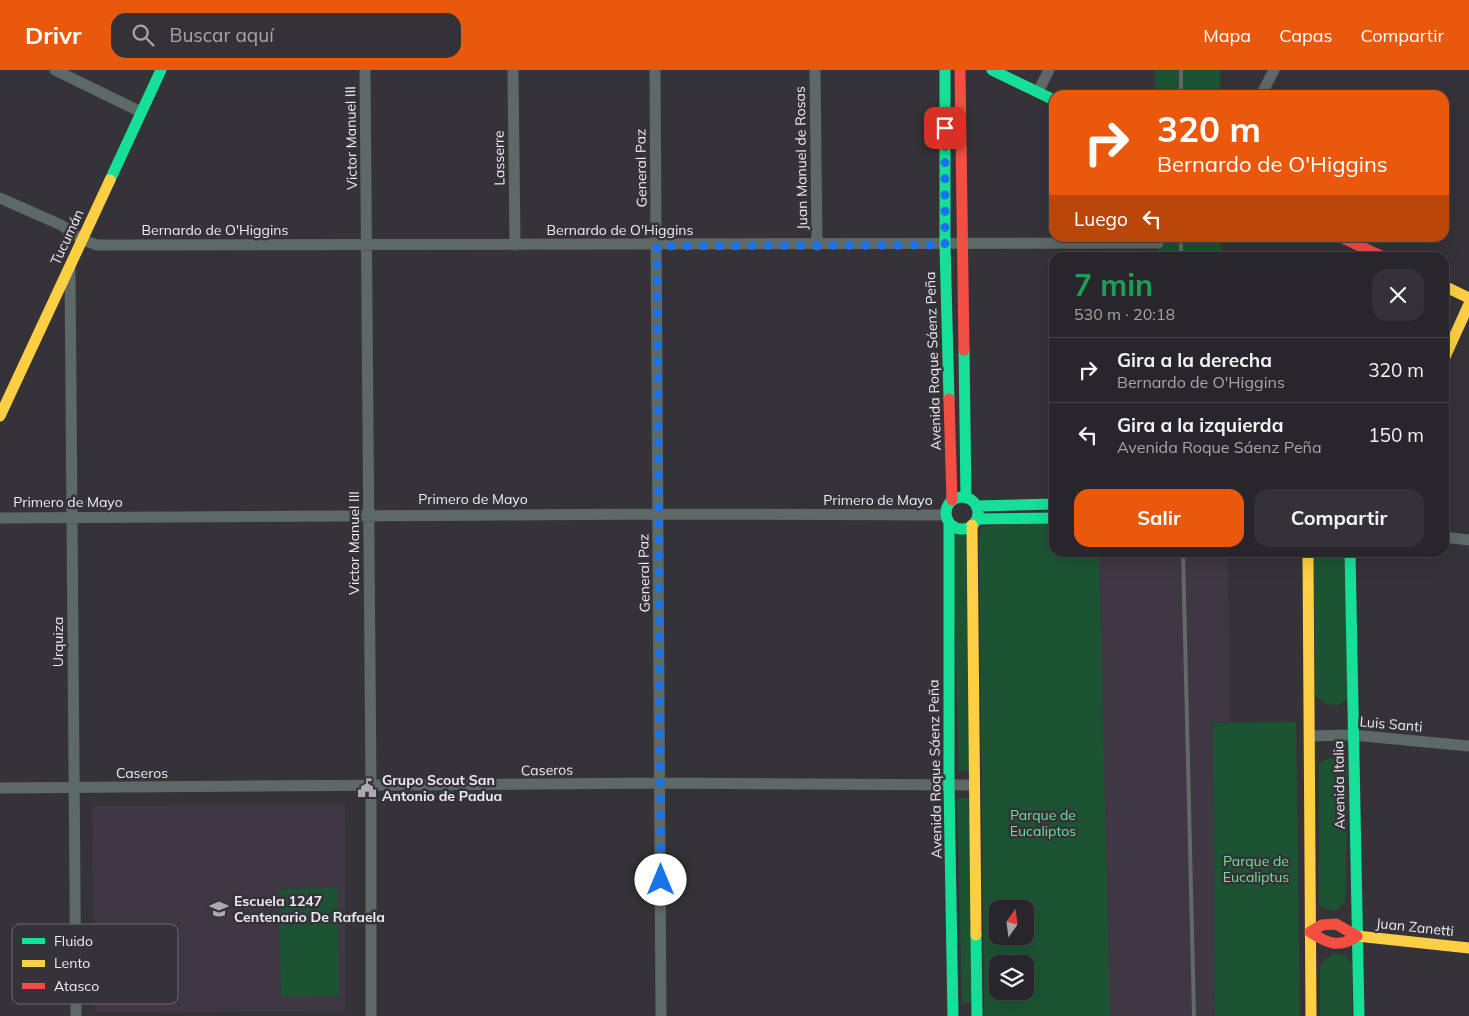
<!DOCTYPE html>
<html lang="es">
<meta charset="utf-8">
<style>
body{margin:0;font-family:Mulish,sans-serif;background:#343236;color:#f1f3f6;height:100vh;display:flex;flex-direction:column;font-size:19px;white-space:nowrap}
*{box-sizing:border-box;margin:0}
p{font-size:16px;color:#a5a5a8}
.icon{flex:none;width:28px;height:28px;fill:none;stroke:currentColor;stroke-width:2;stroke-linecap:round;stroke-linejoin:round}
.map{position:relative;flex:1;overflow:hidden}
.details{position:absolute;left:1049px;top:182px;width:400px;height:305px;display:flex;flex-direction:column;background:#28262a;border-radius:15px;box-shadow:0 5px 20px #0002,0 0 0 1px #444347}
.details>*{flex:none}
.hud{position:absolute;left:1049px;top:20px;width:400px;height:152px;border-radius:15px;box-shadow:0 5px 20px #0002,0 0 0 1px #444347;background:#ea580c;color:#fff;overflow:hidden}
.needle{width:32px;rotate:14deg}
.fabs{position:absolute;left:989px;top:830px;display:grid;gap:10px}
.fabs a{display:grid;place-items:center;width:45px;height:45px;border-radius:10px;background:#28262a;box-shadow:0 5px 20px #0002,0 0 0 1px #444347;font-size:25px}
.pin{position:absolute;display:grid;place-items:center;width:42px;height:42px;color:#fff;margin:-21px;border-radius:10px;box-shadow:0 2px 8px #0006}
.me{position:absolute;width:55px;margin:-28px;rotate:0deg;stroke-linejoin:round;filter:drop-shadow(0 0 4px #0008)}
.turn{display:flex;align-items:center;gap:18px;height:105px;padding:0 25px;font-size:22px}
.turn .icon{width:65px;height:65px;stroke-width:2.5}
.turn b{display:block;font-size:35px;line-height:42px}
.then{display:flex;align-items:center;height:48px;padding:0 25px;background:#0003;gap:10px;font-size:19px}
.round{display:grid;place-items:center;flex:none;width:52px;height:52px;border-radius:15px;background:#343236}
.overview{display:flex;align-items:center;justify-content:space-between;height:85px;padding:0 25px}
h1{font-size:30px;font-weight:700;line-height:38px;color:#1e9e55}
.action{display:flex;gap:10px;margin-top:auto;padding:10px 25px}
.action a{flex:1;height:58px;border-radius:15px;background:#ea580c;color:#fff;font-size:20px;font-weight:700;line-height:58px;text-align:center}
.action a+a{background:#343236;color:#f1f3f6}
ul{padding:0;list-style:none}
li{display:flex;align-items:center;gap:15px;height:65px;padding:0 25px;border-top:1px solid #444347}
li div{flex:1}
li b{display:block;font-size:19px}
li em{font-style:normal}
header{display:flex;align-items:center;gap:30px;box-sizing:border-box;height:70px;padding:0 25px;background:#ea580c;color:#fff}
header strong{font-size:24px}
nav{display:flex;gap:28px;margin-inline-start:auto;font-size:18px}
.search{width:350px;height:45px;background:#343236;display:flex;align-items:center;gap:12px;box-sizing:border-box;padding:0 18px;border-radius:15px;color:#a5a5a8;font-size:19px}
.map>svg:first-child{display:block}
.built{fill:#3f3743}
.green{fill:#1c5433;fill-rule:evenodd}
.lines{fill:none;stroke-linecap:round;stroke-linejoin:round}
.street{stroke:#5d6966;stroke-width:11}
.fast{stroke:#16e098;stroke-width:11}
.slow{stroke:#ffcf43;stroke-width:11}
.jam{stroke:#f24e42;stroke-width:11}
.rail{stroke:#626968;stroke-width:4}
.route{stroke:#1a73e8;stroke-width:9;stroke-dasharray:0 16.2}
.labels{text-anchor:middle;dominant-baseline:central;stroke-width:5;stroke-linejoin:round;paint-order:stroke}
.street-label{font-size:14px;fill:#edeaef;stroke:#363239}
.poi-label{font-size:14px;font-weight:bold;fill:#edeaef;stroke:#363239;text-anchor:start}
.park-label{font-size:14px;fill:#69e493;stroke:#363239}
.key{fill:#363239;stroke:#6d6970;stroke-width:1}
.key-label{font-size:14px;fill:#edeaef}
</style>
<header>
<strong>Drivr</strong>
<div class="search"><svg class="icon" aria-label="search" viewBox="0 0 24 24"><circle cx="10" cy="10" r="6"/><path d="M15 15l6 6"/></svg>Buscar aquí</div>
<nav><a>Mapa</a><a>Capas</a><a>Compartir</a></nav>
</header>
<div class="map">
<svg width="1469" height="946" viewBox="0 0 1469 946">
<rect width="100%" height="100%" fill="#363338"/>
<!-- built -->
<path class="built" d="M1099,483H1228L1230,652L1213,653L1215,946H1110Z
M345,735L346,941L94,942L92,736Z"/>
<!-- green -->
<path class="green" d="M1155,0H1220V25H1155Z
M1158,168H1221V187L1157,188Z
M1054,450V482L1099,483L1110,946H984L979,469L982,457ZM998,839H1025V866H998ZM998,894H1025V921H998Z
M952,462H967L971,701H959Z
M1314,483H1344L1348,628L1337,636L1324,633L1315,626Z
M1296,652L1300,946H1215L1213,653Z
M1329,688H1340L1348,696L1345,831L1336,841L1319,836V694Z
M957,728H972L974,933H962Z
M337,818L339,926L281,927L279,819Z
M1332,883L1345,885L1352,895V946H1320V896Z"/>
<g class="lines">
<!-- street -->
<path class="street" d="M55,0L141,42
M365,0L371,716V946
M513,0L515,175
M655,0L661,946
M815,0L817,175
M1038,22L1049,0
M1261,25L1274,0
M0,128L61,155L83,170L97,175L1158,173
M70,200L76,946
M0,448L658,444L946,445
M1444,467L1469,470
M1309,666L1353,665L1469,676
M0,718L661,713L973,715"/>
<!-- fast -->
<path class="fast" d="M945,0V175L949,329
M992,0L1054,30
M110,110L161,0
M964,280L966,428
M946 443a16 16 0 1 1 32 0a16 16 0 1 1-32 0Z
M976,436L1054,434
M977,449L1054,448
M949,452V714L953,946
M1350,482L1359,946
M976,865L977,946"/>
<!-- slow -->
<path class="slow" d="M1444,216L1469,228
M1444,289L1469,234
M0,346L110,110
M972,455L976,865
M1308,482L1311,946
M1357,866L1469,878"/>
<!-- jam -->
<path class="jam" d="M960,0L964,280
M1343,168L1385,188
M949,329L952,430
M1336,854L1357,866C1339,879 1327,873 1310,862L1322,855Z"/>
<!-- rail -->
<path class="rail" d="M1181,0V25
M1181,188V168
M1183,482L1194,946"/>
</g>
<g class="lines">
<!-- route -->
<path class="route" d="M661,810L657,176L945,175V58"/>
</g>
<!-- icons -->
<defs>
<g id="civic-bare" transform="scale(1.5)"><path d="M-.6-6.5H3V-4.5H.6V-3L4-1V1h2V6H-6V1h2V-1L-.6-3ZM-1.2 2.5V6h2.4V2.5Z" fill="#adaaaf" stroke="#363239" stroke-width="2.5" paint-order="stroke"/></g>
<g id="school-bare" transform="scale(1.5)"><path d="M0-5L7-2L0 1L-7-2ZM-4 1L0 2.5L4 1V4Q0 6-4 4Z" fill="#adaaaf" stroke="#363239" stroke-width="2.5" paint-order="stroke"/></g>
</defs>
<g fill-rule="evenodd">
<use href="#civic-bare" x="367" y="718"/>
<use href="#school-bare" x="219" y="839"/>
</g>
<g class="labels">
<!-- street labels -->
<g class="street-label">
<text transform="translate(351 68) rotate(-91)">Victor Manuel III</text>
<text transform="translate(499 88) rotate(-91)">Lasserre</text>
<text transform="translate(801 88) rotate(-91)">Juan Manuel de Rosas</text>
<text transform="translate(641 98) rotate(-91)">General Paz</text>
<text x="215" y="160">Bernardo de O'Higgins</text>
<text x="620" y="160">Bernardo de O'Higgins</text>
<text transform="translate(67 167) rotate(-65)">Tucumán</text>
<text transform="translate(933 291) rotate(-92)">Avenida Roque Sáenz Peña</text>
<text x="473" y="429">Primero de Mayo</text>
<text x="878" y="430">Primero de Mayo</text>
<text x="68" y="432">Primero de Mayo</text>
<text transform="translate(354 473) rotate(-90)">Victor Manuel III</text>
<text transform="translate(644 503) rotate(-91)">General Paz</text>
<text transform="translate(58 572) rotate(-90)">Urquiza</text>
<text transform="translate(1391 654) rotate(5)">Luis Santi</text>
<text transform="translate(935 699) rotate(-91)">Avenida Roque Sáenz Peña</text>
<text transform="translate(547 700) rotate(-1)">Caseros</text>
<text x="142" y="703">Caseros</text>
<text transform="translate(1339 715) rotate(-91)">Avenida Italia</text>
<text transform="translate(1415 857) rotate(6)">Juan Zanetti</text>
</g>
<!-- poi labels -->
<g class="poi-label">
<text x="382" y="710">Grupo Scout San<tspan x="382" dy="16">Antonio de Padua</tspan></text>
<text x="234" y="831">Escuela 1247<tspan x="234" dy="16">Centenario De Rafaela</tspan></text>
</g>
<!-- park labels -->
<g class="park-label">
<text x="1043" y="745">Parque de<tspan x="1043" dy="16">Eucaliptos</tspan></text>
<text x="1256" y="791">Parque de<tspan x="1256" dy="16">Eucaliptus</tspan></text>
</g>
</g>
<!-- legend -->
<rect x="12" y="854" width="166" height="80" rx="8" class="key"/>
<rect x="22" y="868" width="23" height="6" fill="#16e098"/>
<rect x="22" y="890" width="23" height="7" fill="#ffcf43"/>
<rect x="22" y="913" width="23" height="6" fill="#f24e42"/>
<g class="key-label">
<text x="54" y="876">Fluido</text>
<text x="54" y="898">Lento</text>
<text x="54" y="921">Atasco</text>
</g>
</svg>
<div class="fabs">
<a><svg class="needle" viewBox="-14 -14 28 28"><path d="M0-13l5 13h-10z" fill="#e53935"/><path d="M0 13l5-13h-10z" fill="#a5a5a8"/></svg></a>
<a><svg class="icon" aria-label="layers" viewBox="0 0 24 24"><path d="M12 4l9 5-9 5-9-5zM3 14l9 5 9-5"/></svg></a>
</div>
<div class="pin" style="left:945px;top:58px;background:#d93025"><svg class="icon" aria-label="arrive" viewBox="0 0 24 24"><path d="M6 21V4h12l-3 4 3 4H6"/></svg></div>
<svg class="me" style="left:661px;top:810px" viewBox="-20 -20 40 40"><circle r="19" fill="#fff"/><path d="M0-13L10 11 0 6-10 11z" fill="#1a73e8"/></svg>
<div class="hud">
<div class="turn"><svg class="icon" aria-label="right" viewBox="0 0 24 24"><path d="M7 20v-9h11M14 6l5 5-5 5"/></svg><div><b>320 m</b>Bernardo de O'Higgins</div></div>
<div class="then">Luego<svg class="icon" aria-label="left" viewBox="0 0 24 24"><path d="M17 20v-9H6M10 6l-5 5 5 5"/></svg></div>
</div>
<section class="details">
<div class="overview"><div><h1>7 min</h1><p>530 m · 20:18</p></div><a class="round"><svg class="icon" aria-label="close" viewBox="0 0 24 24"><path d="M6 6l12 12M18 6L6 18"/></svg></a></div>
<ul>
<li><svg class="icon" aria-label="right" viewBox="0 0 24 24"><path d="M7 20v-9h11M14 6l5 5-5 5"/></svg><div><b>Gira a la derecha</b><p>Bernardo de O'Higgins</p></div><em>320 m</em></li>
<li><svg class="icon" aria-label="left" viewBox="0 0 24 24"><path d="M17 20v-9H6M10 6l-5 5 5 5"/></svg><div><b>Gira a la izquierda</b><p>Avenida Roque Sáenz Peña</p></div><em>150 m</em></li>
</ul>
<div class="action"><a>Salir</a><a>Compartir</a></div>
</section>
</div>
